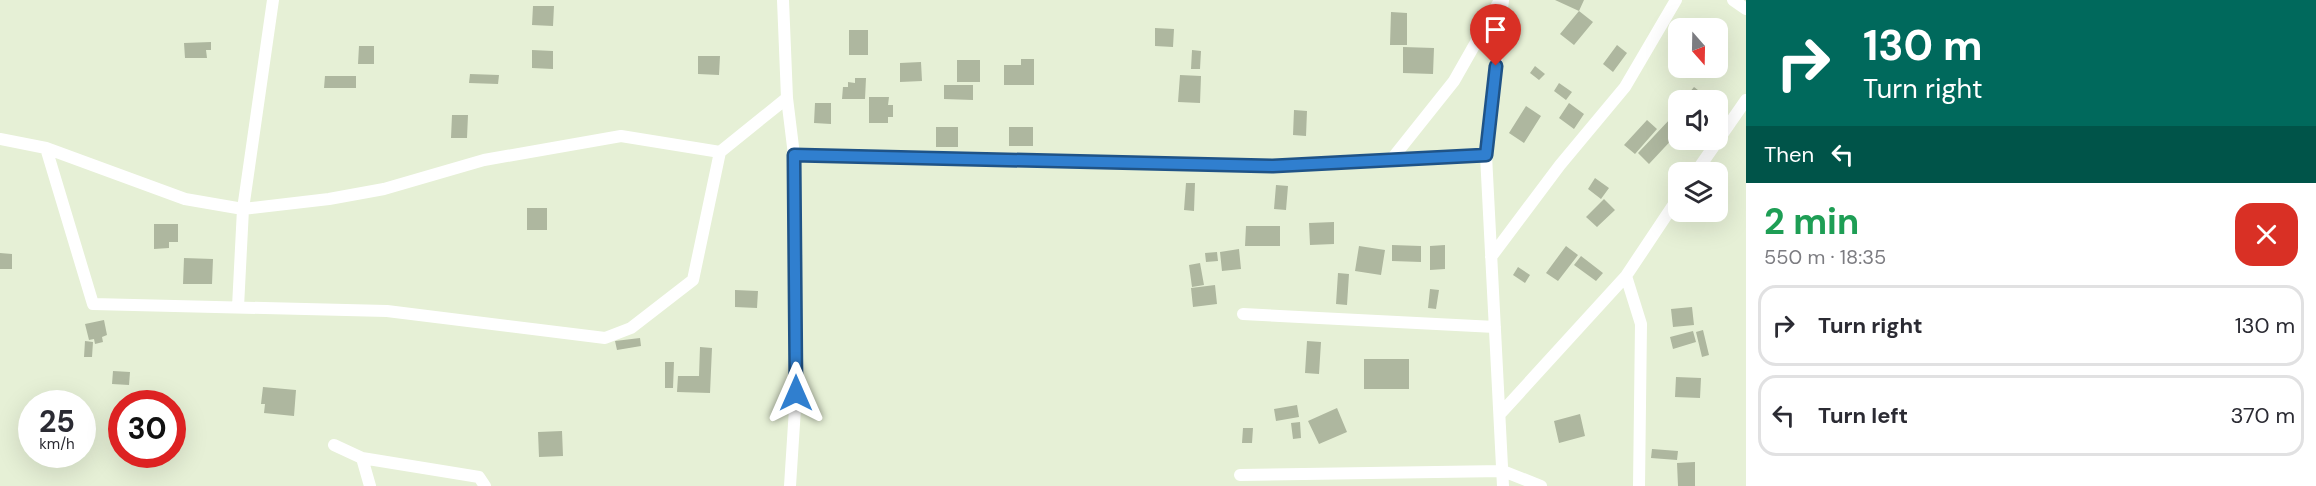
<!DOCTYPE html>
<meta charset="utf-8">
<style>
body{margin:0;font-family:"DM Sans",sans-serif;background:#f2f2f3;color:#2b2b33;height:100vh;display:flex;flex-direction:column;font-size:22px;white-space:nowrap}
*{box-sizing:border-box;margin:0}
p{font-size:20px;color:#7c7c81}
.icon{flex:none;width:33px;height:33px;fill:none;stroke:currentColor;stroke-width:2;stroke-linecap:round;stroke-linejoin:round}
.map{position:relative;flex:1;overflow:hidden}
.side{display:flex;flex-direction:column;background:#fff;width:570px}
.side>*{flex:none}
.guide{background:#00695c;color:#fff;overflow:hidden}
.needle{width:39px;rotate:160deg}
.fabs{position:absolute;left:1668px;top:18px;display:grid;gap:12px}
.fabs a{display:grid;place-items:center;width:60px;height:60px;border-radius:12px;background:#fff;box-shadow:0 6px 24px #0002;font-size:30px}
.speed{position:absolute;left:18px;top:390px;display:flex;gap:12px;font-size:30px;font-weight:700;text-align:center}
.speed>*{display:grid;place-content:center;width:78px;height:78px;border-radius:50%;background:#fff;box-shadow:0 6px 24px #0002;line-height:1}
.speed small{font-size:15px;font-weight:400}
.speed .limit{border:9px solid #d22;background:#fff;color:#111}
.pin{position:absolute;display:grid;place-items:center;width:51px;height:51px;color:#fff;margin:-62px -26px;border-radius:50% 50% 50% 0;rotate:-45deg;box-shadow:0 0 6px #0007}
.pin .icon{rotate:45deg}
.me{position:absolute;width:66px;margin:-33px;rotate:0deg;stroke-linejoin:round;filter:drop-shadow(0 0 4px #0008)}
.turn{display:flex;align-items:center;gap:21px;height:126px;padding:0 18px;font-size:27px}
.turn .icon{width:78px;height:78px;stroke-width:2.5}
.turn b{display:block;font-size:42px;line-height:51px}
.then{display:flex;align-items:center;height:57px;padding:0 18px;background:#0003;gap:12px;font-size:22px}
.round{display:grid;place-items:center;flex:none;width:63px;height:63px;border-radius:18px;background:#f2f2f3}
.overview{display:flex;align-items:center;justify-content:space-between;height:102px;padding:0 18px}
h1{font-size:36px;font-weight:700;line-height:45px;color:#1e9e55}
ul{padding:0;list-style:none}
li{display:flex;align-items:center;gap:18px;height:81px;margin:0 12px 9px;padding:0 6px;border:3px solid #e1e1e2;border-radius:18px}
li div{flex:1}
li b{display:block;font-size:22px}
li em{font-style:normal}
main{display:flex;flex:1;min-height:0}
.map>svg:first-child{display:block}
.building{fill:#aeb79f}
.lines{fill:none;stroke-linecap:round;stroke-linejoin:round}
.minor{stroke:#fff;stroke-width:12}
.route-casing{stroke:#1f5387;stroke-width:15}
.route{stroke:#307fcf;stroke-width:10}
</style>
<main>
<div class="map">
<svg width="1746" height="486" viewBox="0 0 1746 486">
<rect width="100%" height="100%" fill="#e6f0d6"/>
<!-- building -->
<path class="building" d="M1555,0H1584L1579,11Z
M533,6H554L553,26L532,25Z
M1579,11L1593,22L1574,45L1560,34Z
M1391,12L1407,13V45H1390Z
M1155,28L1174,29L1173,47L1155,46Z
M849,30H868V55H849Z
M211,42V50H206L207,58H185L184,43Z
M1617,45L1627,53L1613,72L1603,64Z
M359,46H374V64H358Z
M1403,47L1434,48L1433,74L1403,73Z
M532,50L553,51V69L532,68Z
M1192,50L1201,51L1200,69H1191Z
M698,56H720L719,75L698,74Z
M1021,59H1034V85H1004V65H1021Z
M957,60H980V82H957Z
M921,62L922,81L900,82V63Z
M1535,66L1545,74L1539,80L1530,73Z
M470,74L499,75L498,84L469,83Z
M1180,75L1201,76L1200,103L1178,102Z
M325,76H356V88H324Z
M855,78H866L865,99H842L843,87H848V82L855,83Z
M1559,83L1572,92L1566,100L1554,91Z
M944,85H973V100L944,99Z
M1694,87L1711,100H1683Z
M869,97H889L888,105H893V117H888V123H869Z
M815,103H831V124L814,123Z
M1569,103L1584,114L1574,129L1559,118Z
M1526,106L1541,116L1524,143L1509,133Z
M1294,110L1307,111L1306,136L1293,135Z
M452,115H468L467,138H451Z
M1671,118L1678,124V133L1649,164L1638,153Z
M1647,120L1657,129L1635,154L1624,145Z
M936,127H958V147H936Z
M1009,127H1033V146H1009Z
M1595,178L1609,188L1601,199L1588,189Z
M1186,183H1195L1194,211L1184,210Z
M1276,185L1288,186L1286,210L1274,209Z
M1604,199L1615,210L1597,227L1586,217Z
M527,208H547V230H527Z
M1334,222V244L1310,245L1309,223Z
M154,224H178V242H169V248L154,249Z
M1246,226H1280V246H1245Z
M1392,245L1421,246V262L1392,261Z
M1445,245V269L1430,270V246Z
M1359,246L1385,250L1381,275L1355,271Z
M1566,246L1578,255L1558,281L1546,273Z
M1239,249L1241,269L1222,271L1220,252Z
M1217,252L1218,261L1206,262L1205,253Z
M0,253L12,254V269H0Z
M1581,256L1603,273L1596,281L1574,265Z
M184,258L213,259L212,284H183Z
M1200,263L1204,285L1192,287L1189,265Z
M1518,267L1530,275L1525,283L1513,275Z
M1338,273L1349,274L1347,305L1336,304Z
M1215,285L1217,304L1193,307L1191,288Z
M1430,289L1439,290L1436,309L1428,308Z
M735,290L758,291L757,308L735,307Z
M1692,307L1694,325L1673,327L1671,309Z
M104,320L107,335L102,337L103,342L95,344L94,339L89,340L85,324Z
M1703,330L1709,355L1702,357L1696,332Z
M1693,331L1696,342L1673,349L1670,337Z
M640,338L641,346L617,350L615,341Z
M85,341L93,342L92,357H84Z
M1307,341L1321,342L1319,374L1305,373Z
M700,347L712,348L710,393L677,392L678,376H699Z
M1364,359H1409V389H1364Z
M665,362H674L673,388H665Z
M113,371L130,372L129,385L112,384Z
M1676,377L1701,378L1700,398L1675,397Z
M263,387L296,390L294,416L264,413L265,404H261Z
M1297,405L1299,417L1276,421L1274,409Z
M1337,408L1347,432L1319,444L1308,421Z
M1580,414L1585,436L1559,443L1554,421Z
M1300,422L1301,438L1293,439L1291,423Z
M1243,428H1253L1252,443H1242Z
M562,431L563,456L539,457L538,432Z
M1652,449L1678,451L1677,460L1651,458Z
M1695,462V486H1678L1677,463Z"/>
<g class="lines">
<!-- minor -->
<path class="minor" d="M783,0L787,98L794,155L796,393L790,486
M1733,0L1746,9
M0,139L46,148L185,199L243,209L329,199L384,189L484,160L621,136L720,152
M46,148L93,304L387,311L605,338L631,328L693,280L720,152L787,98
M794,155L1273,166L1486,155
M1391,160L1454,81L1500,0
M1696,172L1746,100
M1491,257L1560,165L1625,87L1676,0
M1626,276L1641,324L1639,486
M238,307L243,209L273,0
M1243,314L1495,327
M1500,414L1626,276L1678,198
M334,445L362,458L370,486
M362,458L479,477L485,486
M1240,475L1503,471L1541,486
M1503,486L1486,155L1503,0"/>
</g>
<g class="lines">
<!-- route casing -->
<g class="route-casing">
<path id="route" d="M796,393L794,155L1273,166L1486,155L1496,66"/>
</g>
<!-- route -->
<use href="#route" class="route"/>
</g>
</svg>
<div class="fabs">
<a><svg class="needle" viewBox="-14 -14 28 28"><path d="M0-13l5 13h-10z" fill="#e53935"/><path d="M0 13l5-13h-10z" fill="#7c7c81"/></svg></a>
<a><svg class="icon" aria-label="sound" viewBox="0 0 24 24"><path d="M4 9h4l5-4v14l-5-4H4zM17 9q2 3 0 6"/></svg></a>
<a><svg class="icon" aria-label="layers" viewBox="0 0 24 24"><path d="M12 4l9 5-9 5-9-5zM3 14l9 5 9-5"/></svg></a>
</div>
<div class="speed"><div>25<small>km/h</small></div><div class="limit">30</div></div>
<div class="pin" style="left:1496px;top:66px;background:#d93025"><svg class="icon" aria-label="arrive" viewBox="0 0 24 24"><path d="M6 21V4h12l-3 4 3 4H6"/></svg></div>
<svg class="me" style="left:796px;top:393px" viewBox="-20 -20 40 40"><path d="M0-17L14 15 0 8-14 15z" fill="#307fcf" stroke="#fff" stroke-width="4"/></svg>
</div>
<section class="side">
<div class="guide">
<div class="turn"><svg class="icon" aria-label="right" viewBox="0 0 24 24"><path d="M7 20v-9h11M14 6l5 5-5 5"/></svg><div><b>130 m</b>Turn right</div></div>
<div class="then">Then<svg class="icon" aria-label="left" viewBox="0 0 24 24"><path d="M17 20v-9H6M10 6l-5 5 5 5"/></svg></div>
</div>
<div class="overview"><div><h1>2 min</h1><p>550 m · 18:35</p></div><a class="round" style="background:#d93025;color:#fff"><svg class="icon" aria-label="close" viewBox="0 0 24 24"><path d="M6 6l12 12M18 6L6 18"/></svg></a></div>
<ul>
<li><svg class="icon" aria-label="right" viewBox="0 0 24 24"><path d="M7 20v-9h11M14 6l5 5-5 5"/></svg><div><b>Turn right</b></div><em>130 m</em></li>
<li><svg class="icon" aria-label="left" viewBox="0 0 24 24"><path d="M17 20v-9H6M10 6l-5 5 5 5"/></svg><div><b>Turn left</b></div><em>370 m</em></li>
</ul>
</section>
</main>
